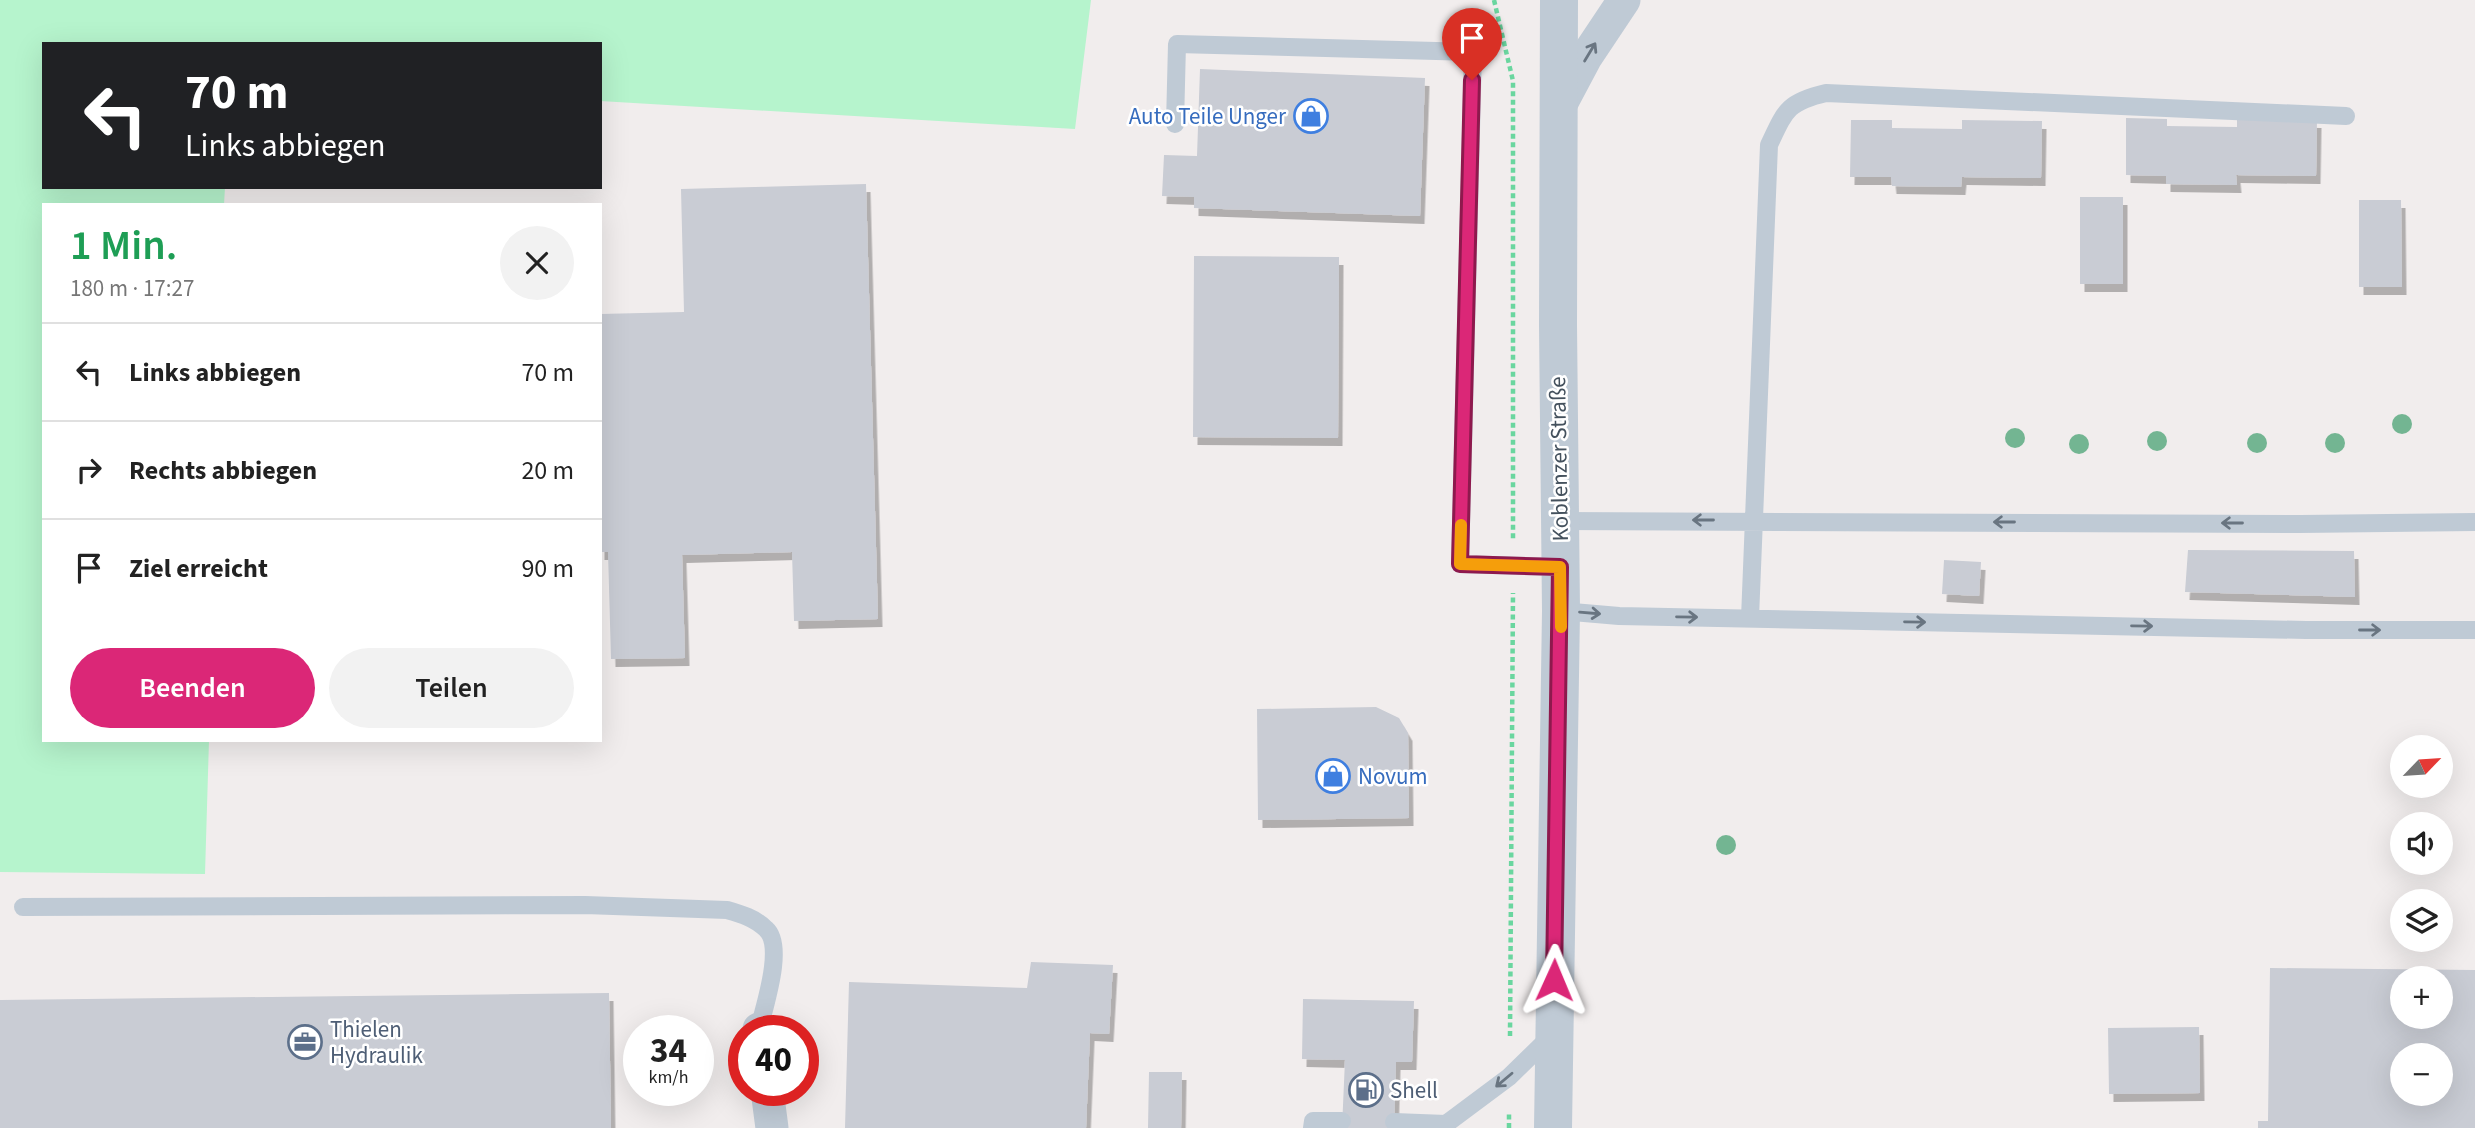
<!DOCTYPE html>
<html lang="de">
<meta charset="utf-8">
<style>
body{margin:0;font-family:"Source Sans 3",sans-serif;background:#f2f2f2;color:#222;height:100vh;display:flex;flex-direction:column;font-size:26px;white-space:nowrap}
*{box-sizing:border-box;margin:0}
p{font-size:23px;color:#767676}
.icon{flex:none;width:38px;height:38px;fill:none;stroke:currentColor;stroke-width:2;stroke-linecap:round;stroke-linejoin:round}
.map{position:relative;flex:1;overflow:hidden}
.drawer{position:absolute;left:42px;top:203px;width:560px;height:539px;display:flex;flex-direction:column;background:#fff;border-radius:0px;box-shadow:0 7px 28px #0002}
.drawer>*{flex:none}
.top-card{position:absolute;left:42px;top:42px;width:560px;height:147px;border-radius:0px;box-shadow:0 7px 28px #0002;background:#202124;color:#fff;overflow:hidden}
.needle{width:46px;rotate:65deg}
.tools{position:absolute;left:2390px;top:735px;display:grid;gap:14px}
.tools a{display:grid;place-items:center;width:63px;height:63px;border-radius:50%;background:#fff;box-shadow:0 7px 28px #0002;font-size:35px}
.speed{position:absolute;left:623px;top:1015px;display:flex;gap:14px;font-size:35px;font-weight:700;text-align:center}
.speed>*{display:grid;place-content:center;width:91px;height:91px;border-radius:50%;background:#fff;box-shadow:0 7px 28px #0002;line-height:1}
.speed small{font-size:18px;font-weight:400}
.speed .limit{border:10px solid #d22;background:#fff;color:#111}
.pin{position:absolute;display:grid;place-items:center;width:60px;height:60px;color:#fff;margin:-72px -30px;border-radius:50% 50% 50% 0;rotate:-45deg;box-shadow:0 0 7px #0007}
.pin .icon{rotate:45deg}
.me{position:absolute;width:77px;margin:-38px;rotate:1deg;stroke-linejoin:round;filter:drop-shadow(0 0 5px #0008)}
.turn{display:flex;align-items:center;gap:24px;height:147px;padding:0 28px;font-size:32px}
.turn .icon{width:91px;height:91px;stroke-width:2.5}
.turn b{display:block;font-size:49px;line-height:60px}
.round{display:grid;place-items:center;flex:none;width:74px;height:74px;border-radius:37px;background:#f2f2f2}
.head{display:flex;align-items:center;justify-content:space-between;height:119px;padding:0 28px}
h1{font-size:42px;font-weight:600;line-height:52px;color:#1e9e55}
.cta{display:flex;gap:14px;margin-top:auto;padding:14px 28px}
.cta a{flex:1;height:80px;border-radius:42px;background:#db2777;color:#fff;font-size:28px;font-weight:600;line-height:80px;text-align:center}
.cta a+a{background:#f2f2f2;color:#222}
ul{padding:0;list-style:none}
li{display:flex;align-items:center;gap:21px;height:98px;padding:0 28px;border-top:2px solid #e0e0e0}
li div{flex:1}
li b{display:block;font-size:26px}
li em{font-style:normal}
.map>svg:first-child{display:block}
.green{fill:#b6f4cd}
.building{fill:#c9ccd4;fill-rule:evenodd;filter:url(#shadow)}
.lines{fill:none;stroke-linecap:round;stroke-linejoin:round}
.path{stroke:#6ad69f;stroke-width:4.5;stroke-dasharray:5 3.5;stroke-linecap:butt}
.service{stroke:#bfcad5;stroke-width:18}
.minor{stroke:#bfcad5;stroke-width:33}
.tertiary{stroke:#bfcad5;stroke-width:38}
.tree{fill:#73b592}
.oneway{stroke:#697581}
.route-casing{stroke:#8e194d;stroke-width:18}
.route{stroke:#db2777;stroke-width:12}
.slow{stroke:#f59e0b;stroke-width:12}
.labels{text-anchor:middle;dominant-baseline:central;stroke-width:5;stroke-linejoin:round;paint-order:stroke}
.shop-label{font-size:23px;fill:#366cbe;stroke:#fff;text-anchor:end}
.street-label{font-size:23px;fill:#44515d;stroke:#fff}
.service-label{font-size:23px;fill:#4e5e75;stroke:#fff;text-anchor:start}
</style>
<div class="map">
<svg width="2475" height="1128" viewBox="0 0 2475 1128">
<defs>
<filter id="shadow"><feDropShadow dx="4.5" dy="8" stdDeviation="0" flood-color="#0004"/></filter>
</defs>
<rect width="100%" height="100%" fill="#f1eded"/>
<!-- green -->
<path class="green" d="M0,0H1091L1075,129L600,101V44H44V187H225L224,205H44V740H209L205,874L0,872Z"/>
<!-- building -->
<path class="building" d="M1200,69L1425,78L1420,216L1194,208V197L1162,196L1164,155L1197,156Z
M2126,118L2167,119V126L2237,127V119L2317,120L2316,176L2236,175L2237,185L2166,184V176L2126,175Z
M1851,120H1892V128L1962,129V120L2042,121L2041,178L1962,177L1961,187L1892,186L1891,177H1850Z
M866,184L878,619L794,621L792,552L682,555L685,658L611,659L608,552H600V314L684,312L681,189Z
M2080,197H2123V284H2080Z
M2359,200H2401L2402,287H2359Z
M1194,256L1339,257L1338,438L1193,437Z
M2188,550L2354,551L2355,597L2185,592Z
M1944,560L1981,562L1979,596L1942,594Z
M1376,707L1399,718L1408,733L1409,818L1258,820L1257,709Z
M1031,962L1113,965L1109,1034L1090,1033L1086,1128H845L849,982L1027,988Z
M2270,968L2475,970V1128H2258V1121H2268ZM2403,978H2441V1017H2403ZM2403,1055H2441V1094H2403Z
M609,993L611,1128H0V1000Z
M1303,999L1414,1001L1412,1062H1396L1394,1128H1342L1345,1060L1302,1059Z
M2199,1027L2200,1093L2109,1094L2108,1028Z
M1149,1072H1182L1181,1128H1148Z"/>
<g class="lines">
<!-- path -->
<path class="path" d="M1494,0L1513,81V539
M1510,1036L1513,593
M1509,1128V1111"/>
<!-- service -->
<path class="service" d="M1175,124L1177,44L1473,52L1460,564L1560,567
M1560,521L2300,524L2475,522
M1561,611L1619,616L2306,630H2475
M1750,618L1769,145C1785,111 1787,102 1826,93L2346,116
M23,907L585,905L727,910C741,914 755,918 766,929C785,946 764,1007 759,1029
M1394,1122L1446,1124L1509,1077L1551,1036
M1312,1128L1313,1121H1342"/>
<!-- minor -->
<path class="minor" d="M1560,106L1586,57L1624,0
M759,1029V1031
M767,1090L772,1128"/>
<!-- tertiary -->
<path class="tertiary" d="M1553,1128L1561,611L1558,325L1559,0"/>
</g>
<!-- trees -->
<g class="tree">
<circle cx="2402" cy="424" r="10"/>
<circle cx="2015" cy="438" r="10"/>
<circle cx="2157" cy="441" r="10"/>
<circle cx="2257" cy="443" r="10"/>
<circle cx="2335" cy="443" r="10"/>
<circle cx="2079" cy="444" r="10"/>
<circle cx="1726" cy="845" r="10"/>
</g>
<!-- one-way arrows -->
<defs><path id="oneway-shaft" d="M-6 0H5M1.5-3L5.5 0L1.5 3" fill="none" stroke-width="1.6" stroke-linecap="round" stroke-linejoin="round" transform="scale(1.75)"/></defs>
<g class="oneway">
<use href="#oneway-shaft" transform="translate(1590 52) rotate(-59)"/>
<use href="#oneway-shaft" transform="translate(1703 520) rotate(-180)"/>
<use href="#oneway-shaft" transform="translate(2004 522) rotate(-180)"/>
<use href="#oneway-shaft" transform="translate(2232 523) rotate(-180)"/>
<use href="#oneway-shaft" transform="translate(1590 613) rotate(5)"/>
<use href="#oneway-shaft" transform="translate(1687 617) rotate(1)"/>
<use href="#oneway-shaft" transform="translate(1915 622) rotate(1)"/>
<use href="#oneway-shaft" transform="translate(2142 626) rotate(1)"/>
<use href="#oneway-shaft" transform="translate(2370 630)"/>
<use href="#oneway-shaft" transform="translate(1504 1080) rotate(140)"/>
</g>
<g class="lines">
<!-- route casing -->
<g class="route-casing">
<path id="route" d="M1472,80L1460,564L1560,567L1554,980"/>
</g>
<!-- route -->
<use href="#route" class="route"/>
<!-- slow -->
<path class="slow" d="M1461,525L1460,564L1560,567L1561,627"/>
</g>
<!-- icons -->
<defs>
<g id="shop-ring" transform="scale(1.75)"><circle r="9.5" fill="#fff" stroke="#3f7fe0" stroke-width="1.5"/><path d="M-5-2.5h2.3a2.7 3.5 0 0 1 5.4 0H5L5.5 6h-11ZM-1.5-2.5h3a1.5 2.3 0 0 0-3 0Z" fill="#3f7fe0"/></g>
<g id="office-ring" transform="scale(1.75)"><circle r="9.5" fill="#fff" stroke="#5c6f8a" stroke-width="1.5"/><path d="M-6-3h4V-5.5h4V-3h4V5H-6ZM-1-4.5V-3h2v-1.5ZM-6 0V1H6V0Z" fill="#5c6f8a"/></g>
<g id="fuel-ring" transform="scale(1.75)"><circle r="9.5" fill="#fff" stroke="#5c6f8a" stroke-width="1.5"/><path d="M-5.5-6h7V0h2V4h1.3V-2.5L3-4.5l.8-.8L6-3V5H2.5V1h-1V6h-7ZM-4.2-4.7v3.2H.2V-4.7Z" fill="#5c6f8a"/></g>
</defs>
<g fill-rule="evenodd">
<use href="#shop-ring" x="1311" y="116"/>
<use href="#shop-ring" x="1333" y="776"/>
<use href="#office-ring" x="305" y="1042"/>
<use href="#fuel-ring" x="1366" y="1090"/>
</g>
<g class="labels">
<!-- shop labels -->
<g class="shop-label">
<text x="1286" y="116">Auto Teile Unger</text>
<text x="1358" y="776" text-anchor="start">Novum</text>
</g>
<!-- street labels -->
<g class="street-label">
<text transform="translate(1559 459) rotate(-91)">Koblenzer Straße</text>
</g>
<!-- service labels -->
<g class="service-label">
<text x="330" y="1029">Thielen<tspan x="330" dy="26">Hydraulik</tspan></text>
<text x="1390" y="1090">Shell</text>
</g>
</g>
</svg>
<div class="tools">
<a><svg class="needle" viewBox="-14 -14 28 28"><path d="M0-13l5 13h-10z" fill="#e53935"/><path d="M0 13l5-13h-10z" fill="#767676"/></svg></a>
<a><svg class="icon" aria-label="sound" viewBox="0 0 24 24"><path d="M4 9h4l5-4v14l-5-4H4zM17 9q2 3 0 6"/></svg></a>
<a><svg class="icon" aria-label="layers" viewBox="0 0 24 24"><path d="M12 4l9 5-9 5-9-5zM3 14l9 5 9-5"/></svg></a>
<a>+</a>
<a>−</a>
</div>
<div class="speed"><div>34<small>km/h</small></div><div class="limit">40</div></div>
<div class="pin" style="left:1472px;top:80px;background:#d93025"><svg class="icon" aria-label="arrive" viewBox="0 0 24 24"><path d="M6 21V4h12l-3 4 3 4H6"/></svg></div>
<svg class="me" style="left:1554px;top:980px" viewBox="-20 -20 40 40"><path d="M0-17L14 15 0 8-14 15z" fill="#db2777" stroke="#fff" stroke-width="4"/></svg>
<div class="top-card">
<div class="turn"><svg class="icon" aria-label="left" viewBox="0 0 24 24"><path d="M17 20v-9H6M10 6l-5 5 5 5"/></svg><div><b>70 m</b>Links abbiegen</div></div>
</div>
<section class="drawer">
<div class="head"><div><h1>1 Min.</h1><p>180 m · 17:27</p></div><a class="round"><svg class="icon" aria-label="close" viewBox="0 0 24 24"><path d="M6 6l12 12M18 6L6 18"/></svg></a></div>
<ul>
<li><svg class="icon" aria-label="left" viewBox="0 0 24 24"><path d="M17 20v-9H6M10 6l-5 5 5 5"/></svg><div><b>Links abbiegen</b></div><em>70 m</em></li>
<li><svg class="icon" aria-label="right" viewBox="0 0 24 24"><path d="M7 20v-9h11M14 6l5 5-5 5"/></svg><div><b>Rechts abbiegen</b></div><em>20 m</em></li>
<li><svg class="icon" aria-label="arrive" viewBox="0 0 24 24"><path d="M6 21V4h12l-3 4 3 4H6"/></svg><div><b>Ziel erreicht</b></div><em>90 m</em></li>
</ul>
<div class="cta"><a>Beenden</a><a>Teilen</a></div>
</section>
</div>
